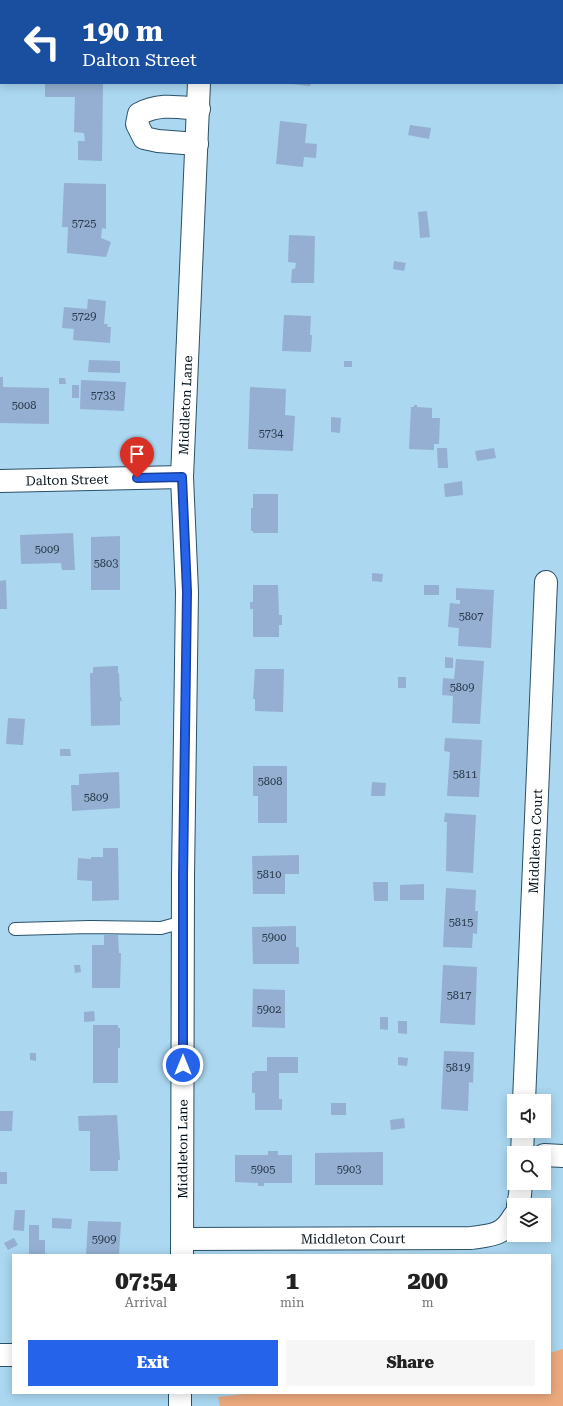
<!DOCTYPE html>
<style>
body{margin:0;font-family:"Roboto Serif",serif;background:#f6f6f6;color:#222;height:100vh;display:flex;flex-direction:column;font-size:15px;white-space:nowrap}
*{box-sizing:border-box;margin:0}
p{font-size:13px;color:#767676}
.icon{flex:none;width:22px;height:22px;fill:none;stroke:currentColor;stroke-width:2;stroke-linecap:round;stroke-linejoin:round}
.map{position:relative;flex:1;overflow:hidden}
.drawer{position:absolute;left:12px;top:1254px;width:539px;height:140px;display:flex;flex-direction:column;background:#fff;border-radius:0px;box-shadow:0 2px 10px #0003}
.drawer>*{flex:none}
.guide{position:absolute;left:0px;top:0px;width:563px;height:84px;box-shadow:0 2px 10px #0003;background:#1a4fa0;color:#fff;overflow:hidden}
.tools{position:absolute;left:507px;top:1094px;display:grid;gap:8px}
.tools a{display:grid;place-items:center;width:44px;height:44px;border-radius:0px;background:#fff;box-shadow:0 2px 10px #0003;font-size:20px}
.pin{position:absolute;display:grid;place-items:center;width:34px;height:34px;color:#fff;margin:-41px -17px;border-radius:50% 50% 50% 0;rotate:-45deg;box-shadow:0 0 4px #0007}
.pin .icon{rotate:45deg}
.me{position:absolute;width:44px;margin:-22px;rotate:0deg;stroke-linejoin:round;filter:drop-shadow(0 0 3px #0008)}
.turn{display:flex;align-items:center;gap:14px;height:84px;padding:0 16px;font-size:18px}
.turn .icon{width:52px;height:52px;stroke-width:2.5}
.turn b{display:block;font-size:28px;line-height:34px}
.eta{display:flex;justify-content:space-evenly;align-items:center;height:68px;text-align:center}
.eta b{font-size:24px;font-weight:800;line-height:28px}
.action{display:flex;gap:8px;margin-top:auto;padding:8px 16px}
.action a{flex:1;height:46px;border-radius:0px;background:#2563eb;color:#fff;font-size:16px;font-weight:800;line-height:46px;text-align:center}
.action a+a{background:#f6f6f6;color:#222}
.map>svg:first-child{display:block}
.green{fill:#eca97d}
.building{fill:#94afd2}
.lines{fill:none;stroke-linecap:round;stroke-linejoin:round}
.service-casing{stroke:#295267;stroke-width:14}
.minor-casing{stroke:#295267;stroke-width:24}
.service{stroke:#fff;stroke-width:12}
.minor{stroke:#fff;stroke-width:22}
.route-casing{stroke:#184099;stroke-width:10}
.route{stroke:#2563eb;stroke-width:7}
.labels{text-anchor:middle;dominant-baseline:central;stroke-width:3;stroke-linejoin:round;paint-order:stroke}
.number-label{font-size:11px;fill:#273848}
.street-label{font-size:13px;fill:#03111a;stroke:#e2f4fe}
</style>
<div class="map">
<svg width="563" height="1406" viewBox="0 0 563 1406">
<rect width="100%" height="100%" fill="#abd7f1"/>
<!-- green -->
<path class="green" d="M563,1349V1406H220L218,1397L253,1393H550V1353Z"/>
<!-- building -->
<path class="building" d="M45,83H103L102,161L78,160V141H85L84,133L74,132L75,97H45Z
M292,83H311L310,86L292,84Z
M280,121L307,124L305,143L317,144L316,158L304,157L303,167L276,164Z
M410,125L431,128L429,139L408,135Z
M64,183L106,184V229L102,228L101,238L111,242L106,257L67,253L68,227H62Z
M427,211L430,237L420,238L418,212Z
M289,235L315,236L314,283H291L292,269H295L296,263L288,262Z
M394,261L406,263L404,271L393,269Z
M88,299L106,301L104,324H108L107,327H111L110,343L73,340L74,329L62,328L64,307L87,309Z
M284,315L311,316L310,335H312L311,352L282,351Z
M89,360L120,361V373L88,372Z
M344,361H352V367H344Z
M0,377H3V387L49,388V424L0,423Z
M59,378H65L66,384H59Z
M81,380L126,382L124,411L80,409Z
M72,385H79V398H72Z
M250,387L286,389L285,415L295,416L293,451L248,449Z
M414,405H417V407L432,408V418H440L439,444H434V450L409,449L411,407H414Z
M331,417L341,418L340,433L331,432Z
M437,448H447L448,468H438Z
M494,448L496,458L477,461L475,451Z
M462,481L463,495L445,497L444,484Z
M253,494H278V533H253V531H251V508H253Z
M73,533L75,570H62L61,563L21,564L20,535Z
M120,536V590H91V537Z
M372,573L383,574L382,582L372,581Z
M6,580L7,609H0V581Z
M253,585H278L279,615H282V625H279V637H253V609H250V602H253Z
M424,585H439V595H424Z
M456,588L494,590L491,648L458,646L459,628L448,627L450,603L460,604V600H456Z
M445,657L453,658V668H445Z
M456,659L484,661L480,724L452,723L453,696L442,695L443,678L454,679Z
M118,666V673H119L120,697H121L122,701H120V725L91,726L90,673H93V667Z
M255,669H284L283,712L255,711V699H253Z
M398,677H406V688H398Z
M8,718L25,719L23,745L6,744Z
M445,738L482,740L479,797L447,796L450,752L444,751Z
M60,749H70L71,756H60Z
M253,766H287V823H258V796H253Z
M119,772L120,808L72,811L71,785H79V774Z
M372,782L386,783L385,796H371Z
M445,813L476,815L473,873L446,871L447,822H444Z
M103,848H118L119,900L92,901V881L77,880L78,858L91,859V857H103Z
M299,855V874H285V894H253L252,856Z
M373,882H388V901H374Z
M424,884V900H400V885Z
M446,888L476,890L475,911H478L477,934L473,933L472,948L443,947Z
M296,926V947H299V964H253L252,927Z
M104,935H118L119,953H121L120,988H92V945H104Z
M74,965H80L81,972L75,973Z
M443,965L477,967L475,1025L440,1023Z
M253,989L285,990V1028L252,1027Z
M94,1011L95,1021L84,1022V1012Z
M380,1017H388V1030L380,1029Z
M398,1021H407V1034L398,1033Z
M93,1025H118V1028H120V1048H118V1083H93Z
M444,1051L474,1052L473,1083L469,1082L468,1111L441,1109Z
M30,1053H36V1061L30,1060Z
M267,1057H298V1073H279V1099H282V1110H255V1093H252V1073H254L255,1071H267Z
M398,1057L408,1058L407,1066L398,1065Z
M331,1103H346V1115H331Z
M0,1111H13L12,1131H0Z
M117,1115L120,1160H118V1171H90V1131H79L78,1116Z
M404,1118L405,1128L391,1130L390,1120Z
M268,1151H278V1155H292V1183H264V1186H258V1183L235,1182V1155H268Z
M383,1152V1185H315V1153Z
M0,1172H7V1184H0Z
M15,1210H25L24,1231L13,1230Z
M52,1218L72,1219L71,1229L52,1228Z
M88,1221L121,1222L119,1255H86Z
M29,1225H39V1240H45V1255H29Z
M14,1238L18,1245L8,1250L4,1243Z"/>
<g class="lines">
<!-- service casing -->
<g class="service-casing">
<path id="service" d="M15,929L90,927L161,928L183,922"/>
</g>
<!-- minor casing -->
<g class="minor-casing">
<g id="minor">
<path d="M204,1V0"/>
<path d="M197,144L158,141L144,138L137,124L139,114C159,103 177,107 199,109"/>
<path id="s1" d="M0,481L182,477"/>
<path id="s2" d="M524,1101L546,582"/>
<path d="M522,1153L523,1131"/>
<path d="M544,1155L563,1156"/>
<path d="M518,1205L520,1195L521,1183"/>
<path id="s3" d="M183,1239L471,1238C491,1235 503,1236 514,1216"/>
<path id="s4" d="M182,1255L183,876L187,592L182,477L199,83"/>
<path d="M0,1355H13"/>
<path d="M180,1393V1406"/>
</g>
</g>
<!-- service -->
<use href="#service" class="service"/>
<!-- minor -->
<use href="#minor" class="minor"/>
</g>
<g class="lines">
<!-- route casing -->
<g class="route-casing">
<path id="route" d="M137,478L182,477L187,592L183,876V1065"/>
</g>
<!-- route -->
<use href="#route" class="route"/>
</g>
<g class="labels">
<!-- number labels -->
<g class="number-label">
<text x="84" y="223">5725</text>
<text x="84" y="316">5729</text>
<text x="103" y="395">5733</text>
<text x="24" y="405">5008</text>
<text x="271" y="433">5734</text>
<text x="47" y="549">5009</text>
<text x="106" y="563">5803</text>
<text x="471" y="616">5807</text>
<text x="462" y="687">5809</text>
<text x="465" y="774">5811</text>
<text x="270" y="781">5808</text>
<text x="96" y="797">5809</text>
<text x="269" y="874">5810</text>
<text x="461" y="922">5815</text>
<text x="274" y="937">5900</text>
<text x="459" y="995">5817</text>
<text x="269" y="1009">5902</text>
<text x="458" y="1067">5819</text>
<text x="263" y="1169">5905</text>
<text x="349" y="1169">5903</text>
<text x="104" y="1239">5909</text>
</g>
<!-- street labels -->
<g class="street-label">
<text stroke="none"><textPath href="#s4" startOffset="850">Middleton Lane</textPath></text>
<text stroke="none"><textPath href="#s1" startOffset="67">Dalton Street</textPath></text>
<text stroke="none"><textPath href="#s2" startOffset="260">Middleton Court</textPath></text>
<text stroke="none"><textPath href="#s4" startOffset="106">Middleton Lane</textPath></text>
<text stroke="none"><textPath href="#s3" startOffset="170">Middleton Court</textPath></text>
</g>
</g>
</svg>
<div class="tools">
<a><svg class="icon" aria-label="sound" viewBox="0 0 24 24"><path d="M4 9h4l5-4v14l-5-4H4zM17 9q2 3 0 6"/></svg></a>
<a><svg class="icon" aria-label="search" viewBox="0 0 24 24"><circle cx="10" cy="10" r="6"/><path d="M15 15l6 6"/></svg></a>
<a><svg class="icon" aria-label="layers" viewBox="0 0 24 24"><path d="M12 4l9 5-9 5-9-5zM3 14l9 5 9-5"/></svg></a>
</div>
<div class="pin" style="left:137px;top:478px;background:#d93025"><svg class="icon" aria-label="arrive" viewBox="0 0 24 24"><path d="M6 21V4h12l-3 4 3 4H6"/></svg></div>
<svg class="me" style="left:183px;top:1065px" viewBox="-20 -20 40 40"><circle r="17" fill="#2563eb" stroke="#fff" stroke-width="3"/><path d="M0-11L8 9 0 5-8 9z" fill="#fff"/></svg>
<div class="guide">
<div class="turn"><svg class="icon" aria-label="left" viewBox="0 0 24 24"><path d="M17 20v-9H6M10 6l-5 5 5 5"/></svg><div><b>190 m</b>Dalton Street</div></div>
</div>
<section class="drawer">
<div class="eta">
<div><b>07:54</b><p>Arrival</p></div>
<div><b>1</b><p>min</p></div>
<div><b>200</b><p>m</p></div>
</div>
<div class="action"><a>Exit</a><a>Share</a></div>
</section>
</div>
